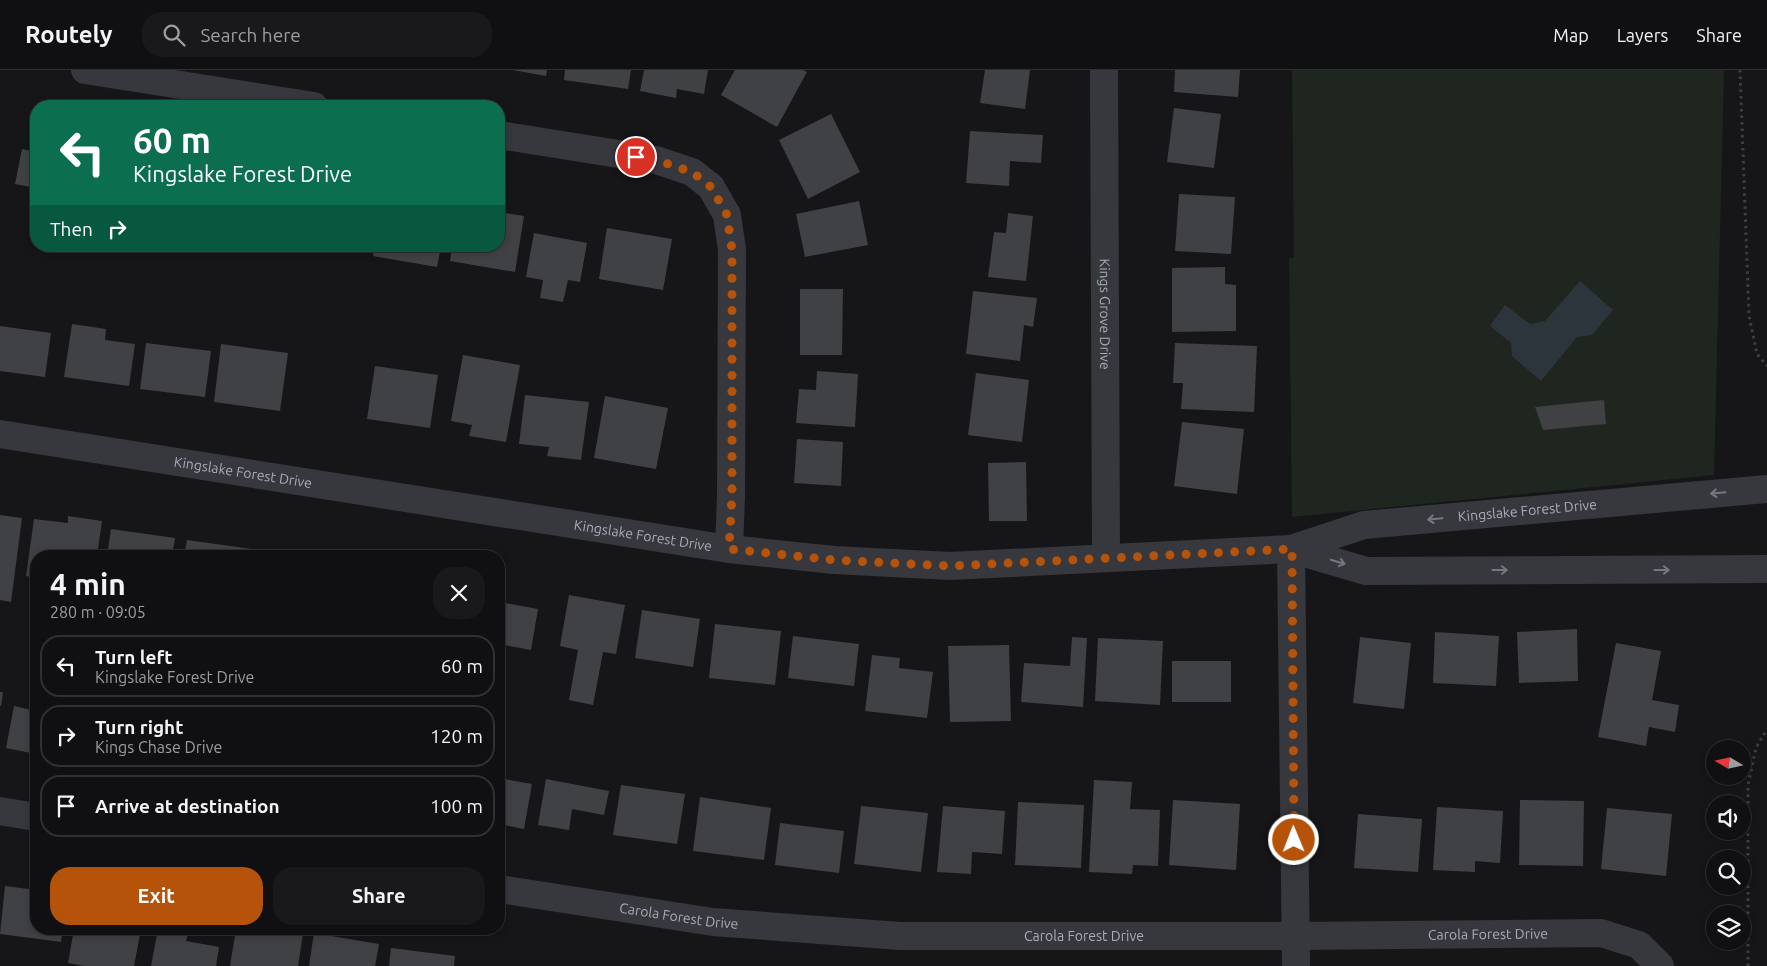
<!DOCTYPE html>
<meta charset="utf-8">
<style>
body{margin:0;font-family:Ubuntu,sans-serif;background:#19191b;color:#f1f3f6;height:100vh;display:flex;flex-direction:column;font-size:19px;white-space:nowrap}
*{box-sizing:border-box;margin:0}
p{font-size:16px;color:#9c9d9f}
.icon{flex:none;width:28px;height:28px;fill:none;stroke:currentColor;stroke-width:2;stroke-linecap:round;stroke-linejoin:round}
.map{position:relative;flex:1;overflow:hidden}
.side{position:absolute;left:30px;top:480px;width:475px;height:385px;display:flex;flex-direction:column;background:#101012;border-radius:20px;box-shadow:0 2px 8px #0003,0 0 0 1px #303032}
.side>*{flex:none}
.hud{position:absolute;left:30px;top:30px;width:475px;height:152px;border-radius:20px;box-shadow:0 2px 8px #0003,0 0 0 1px #303032;background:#0b6e4f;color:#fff;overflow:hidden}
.needle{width:32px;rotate:279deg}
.controls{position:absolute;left:1706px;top:670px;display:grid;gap:10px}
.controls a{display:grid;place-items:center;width:45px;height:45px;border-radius:50%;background:#101012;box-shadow:0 2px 8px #0003,0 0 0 1px #303032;font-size:25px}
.pin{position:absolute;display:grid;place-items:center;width:42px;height:42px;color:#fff;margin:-21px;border:2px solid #fff;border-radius:50%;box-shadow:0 1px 5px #0007}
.me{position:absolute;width:55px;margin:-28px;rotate:359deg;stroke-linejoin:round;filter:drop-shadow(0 0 4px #0008)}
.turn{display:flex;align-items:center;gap:18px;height:105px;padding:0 20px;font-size:22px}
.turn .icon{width:65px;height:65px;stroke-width:2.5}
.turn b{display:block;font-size:35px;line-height:42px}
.then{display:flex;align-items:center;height:48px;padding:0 20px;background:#0003;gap:10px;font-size:19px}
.round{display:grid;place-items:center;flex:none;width:52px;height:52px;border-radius:20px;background:#19191b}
.head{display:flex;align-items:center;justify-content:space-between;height:85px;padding:0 20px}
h1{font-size:30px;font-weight:700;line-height:38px}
.button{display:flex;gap:10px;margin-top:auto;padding:10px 20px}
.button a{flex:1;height:58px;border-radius:20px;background:#b45309;color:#fff;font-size:20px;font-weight:700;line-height:58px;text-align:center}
.button a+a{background:#19191b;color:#f1f3f6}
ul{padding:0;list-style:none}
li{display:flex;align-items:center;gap:15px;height:62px;margin:0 10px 8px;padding:0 10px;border:2px solid #303032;border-radius:20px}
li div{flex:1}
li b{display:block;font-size:19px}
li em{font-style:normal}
header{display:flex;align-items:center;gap:30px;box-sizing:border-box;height:70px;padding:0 25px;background:#101012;border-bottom:1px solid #303032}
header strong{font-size:24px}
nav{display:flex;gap:28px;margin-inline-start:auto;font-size:18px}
.search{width:350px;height:45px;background:#19191b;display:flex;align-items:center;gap:12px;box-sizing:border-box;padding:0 18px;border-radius:20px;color:#9c9d9f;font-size:19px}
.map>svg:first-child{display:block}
.green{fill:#1e261f}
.water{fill:#2c353c}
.building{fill:#404145}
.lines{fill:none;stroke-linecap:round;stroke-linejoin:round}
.path{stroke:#3d3f44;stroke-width:3;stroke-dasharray:2.5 4;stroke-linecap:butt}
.minor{stroke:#37383d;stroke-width:28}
.oneway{stroke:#757881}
.route{stroke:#b45309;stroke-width:9;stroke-dasharray:0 16.2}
.labels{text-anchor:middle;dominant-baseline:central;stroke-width:4;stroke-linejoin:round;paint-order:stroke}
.street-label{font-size:14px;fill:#a8adb8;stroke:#111113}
</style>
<header>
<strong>Routely</strong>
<div class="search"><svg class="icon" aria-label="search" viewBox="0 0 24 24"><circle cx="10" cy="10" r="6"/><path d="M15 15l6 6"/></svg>Search here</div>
<nav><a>Map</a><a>Layers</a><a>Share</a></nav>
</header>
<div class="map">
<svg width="1767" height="896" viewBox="0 0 1767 896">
<rect width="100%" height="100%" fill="#161618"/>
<!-- green -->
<path class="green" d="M1292,0H1724L1714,405L1292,447L1289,188H1294Z"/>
<!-- water -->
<path class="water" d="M1580,211L1613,240L1592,265L1577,267L1541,311L1512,286L1511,273L1490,256L1505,235L1530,254L1545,251Z"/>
<!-- building -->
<path class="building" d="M513,0H547L546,6Z
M565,0H631L628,19L564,10Z
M644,0H708L704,24L677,19L676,28L640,21Z
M735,0H803L807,2L777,57L721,25Z
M985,0H1030L1025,39L980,33Z
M1175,0H1240L1238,27L1174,22Z
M1174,38L1221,44L1214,98L1167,92Z
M831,44L860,102L808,129L779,70Z
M970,61L1043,65L1041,93L1010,91L1009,116L966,113Z
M22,79L36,82V118L15,114Z
M1179,124L1235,127L1231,184L1175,181Z
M859,131L868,175L805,187L796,144Z
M499,142L524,146L515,202L450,191L452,176H499Z
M1008,143L1033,146L1026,211L988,207L994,162L1006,163Z
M607,158L672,169L663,220L599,209Z
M534,163L587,173L580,212L568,210L563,232L540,228L543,210L526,207Z
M375,176H441L437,197L373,186Z
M1225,197V214L1236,215V261L1172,262V198Z
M800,219H843L842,285H800Z
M973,221L1037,228L1033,257L1024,255L1020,291L966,284Z
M72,254L106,259L105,270L135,274L129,316L64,307Z
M0,256L51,263L45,307L0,301Z
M146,273L211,281L205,327L140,319Z
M1175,273L1257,276L1254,342L1181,339L1183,313H1173Z
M221,274L288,283L280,341L214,332Z
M463,285L520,295L506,372L469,366L472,355L451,351Z
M375,296L438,305L430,358L367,349Z
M817,301L858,304L855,357L796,353L799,319L816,320Z
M976,303L1029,310L1022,372L968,365Z
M525,325L589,332L581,390L547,386L549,377L519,374Z
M605,326L668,338L656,399L594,388Z
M1604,330L1606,354L1543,360L1535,337Z
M1182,352L1244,359L1237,424L1174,416Z
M797,369L843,372L841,416L794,413Z
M1026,392L1027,451H989L988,393Z
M0,445L22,448L11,532L0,530Z
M68,446L102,451L97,486H36V508L26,506L34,449L68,453Z
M111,459L175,468L172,486H107Z
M187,470L252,479L251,486H184Z
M263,482L281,485V486H262Z
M569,525L625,535L616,584L603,582L593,635L569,630L578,580L560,576Z
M499,532L538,539L531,580L499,574Z
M642,540L700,549L693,597L635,588Z
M715,554L781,561L775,615L709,608Z
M1577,559L1578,611L1519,613L1517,562Z
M1435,562L1499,566L1496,616L1433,613Z
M793,566L859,574L854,616L788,608Z
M1072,567L1087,568L1083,637L1021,632L1024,593L1070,596Z
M1360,567L1411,573L1404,639L1353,633Z
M1098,568L1163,571L1160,635L1095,631Z
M1616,573L1661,581L1652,630L1679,635L1675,662L1649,657L1646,676L1598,667Z
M1009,575L1011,651L950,652L948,576Z
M872,585L900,588L899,598L933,602L927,648L865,641Z
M1172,591H1231V632H1172Z
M0,622H3L1,636H0Z
M14,636L36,641V684L6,678Z
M499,708L532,714L524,759L499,754Z
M546,709L609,721L604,745L572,739L569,760L538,755Z
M1094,710L1132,712L1130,739L1160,740L1158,796L1133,795L1132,804L1089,802Z
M621,715L685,724L677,774L613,765Z
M700,727L771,738L764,790L693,781Z
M1173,730L1240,734L1236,800L1169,795Z
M1520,730L1584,731L1583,796L1519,795Z
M1018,732L1084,735L1081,798L1015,795Z
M861,736L928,743L921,802L854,794Z
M943,736L1005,741L1002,784L972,782L971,804L937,802Z
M1437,737L1503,741L1500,793L1475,791V802L1433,800Z
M1607,738L1672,744L1666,806L1601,799Z
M1358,744L1422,749L1418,802L1354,798Z
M780,753L844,761L839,803L775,795Z
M5,816L36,820V859H63L61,872L0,864Z
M74,859H141L134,896H84L68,893Z
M158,859H189L186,871L219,877L216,896H151Z
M236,859H272L303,864L298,896H230Z
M314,863L379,874L375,896H309Z
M391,878L455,886L454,896H389Z"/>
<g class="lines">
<!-- path -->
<path class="path" d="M1740,0L1749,246L1757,284L1767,296
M1748,896V715L1756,678L1767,659"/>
<!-- minor -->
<g class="minor">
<path d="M85,0L314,36"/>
<path id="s1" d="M1104,0L1106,487"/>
<path d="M499,65L656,90L692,102L711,117L727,145L732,180L731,426L729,479"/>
<path id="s2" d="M0,364L729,479L834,490L950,496L1291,479L1364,455L1767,419"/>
<path d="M1291,479L1366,501L1767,499"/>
<path d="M1291,479L1296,896"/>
<path d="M0,741L36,747"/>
<path id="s3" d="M499,819L713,852L900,866H1296L1601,863L1639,875L1660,896"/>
</g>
</g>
<!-- one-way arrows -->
<defs><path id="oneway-shaft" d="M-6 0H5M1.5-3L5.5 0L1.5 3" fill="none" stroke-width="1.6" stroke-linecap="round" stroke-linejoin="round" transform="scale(1.25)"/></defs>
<g class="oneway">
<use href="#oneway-shaft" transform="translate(1718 423) rotate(175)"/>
<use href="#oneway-shaft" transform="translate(1435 449) rotate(175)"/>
<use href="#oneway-shaft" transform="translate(1338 492) rotate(17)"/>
<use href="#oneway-shaft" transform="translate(1500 500)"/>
<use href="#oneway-shaft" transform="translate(1662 500)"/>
</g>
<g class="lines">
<!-- route -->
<path class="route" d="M636,87L656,90L692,102L711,117L727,145L732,180V426L729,479L834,490L950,496L1292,479L1294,770"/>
</g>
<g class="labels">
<!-- street labels -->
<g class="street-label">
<text stroke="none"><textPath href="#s1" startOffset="244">Kings Grove Drive</textPath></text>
<text stroke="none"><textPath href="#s2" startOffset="246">Kingslake Forest Drive</textPath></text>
<text stroke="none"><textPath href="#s2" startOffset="1542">Kingslake Forest Drive</textPath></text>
<text stroke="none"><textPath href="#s2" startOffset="651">Kingslake Forest Drive</textPath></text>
<text stroke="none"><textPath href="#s3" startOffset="182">Carola Forest Drive</textPath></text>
<text stroke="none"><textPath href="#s3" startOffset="992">Carola Forest Drive</textPath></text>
<text stroke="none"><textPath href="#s3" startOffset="588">Carola Forest Drive</textPath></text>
</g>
</g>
</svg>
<div class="controls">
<a><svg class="needle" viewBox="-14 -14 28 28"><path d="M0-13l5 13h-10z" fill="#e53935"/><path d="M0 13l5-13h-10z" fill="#9c9d9f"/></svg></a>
<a><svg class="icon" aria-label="sound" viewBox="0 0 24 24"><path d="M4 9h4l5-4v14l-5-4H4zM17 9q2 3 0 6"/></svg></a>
<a><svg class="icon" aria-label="search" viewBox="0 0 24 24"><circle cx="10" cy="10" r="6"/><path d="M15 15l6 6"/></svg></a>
<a><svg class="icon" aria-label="layers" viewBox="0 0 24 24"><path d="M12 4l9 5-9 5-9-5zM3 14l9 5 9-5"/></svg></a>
</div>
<div class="pin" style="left:636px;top:87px;background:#d93025"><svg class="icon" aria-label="arrive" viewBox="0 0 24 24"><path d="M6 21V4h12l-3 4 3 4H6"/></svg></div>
<svg class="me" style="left:1294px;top:770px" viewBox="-20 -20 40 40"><circle r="17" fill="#b45309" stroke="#fff" stroke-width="3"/><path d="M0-11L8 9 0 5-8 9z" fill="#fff"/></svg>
<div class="hud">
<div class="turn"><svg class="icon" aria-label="left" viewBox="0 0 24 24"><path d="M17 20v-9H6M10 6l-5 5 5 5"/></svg><div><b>60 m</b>Kingslake Forest Drive</div></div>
<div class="then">Then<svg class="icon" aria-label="right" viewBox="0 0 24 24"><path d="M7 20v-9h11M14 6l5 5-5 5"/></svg></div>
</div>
<section class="side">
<div class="head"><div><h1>4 min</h1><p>280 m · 09:05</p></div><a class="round"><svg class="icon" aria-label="close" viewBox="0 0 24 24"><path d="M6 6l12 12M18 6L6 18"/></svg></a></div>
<ul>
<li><svg class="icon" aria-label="left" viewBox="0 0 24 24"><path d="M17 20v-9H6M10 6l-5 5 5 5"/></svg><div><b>Turn left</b><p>Kingslake Forest Drive</p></div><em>60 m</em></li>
<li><svg class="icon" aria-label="right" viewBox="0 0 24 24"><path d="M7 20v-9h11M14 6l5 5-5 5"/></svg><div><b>Turn right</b><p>Kings Chase Drive</p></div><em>120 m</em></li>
<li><svg class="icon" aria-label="arrive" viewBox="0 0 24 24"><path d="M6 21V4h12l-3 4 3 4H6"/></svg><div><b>Arrive at destination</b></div><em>100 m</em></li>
</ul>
<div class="button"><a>Exit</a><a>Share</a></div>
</section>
</div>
